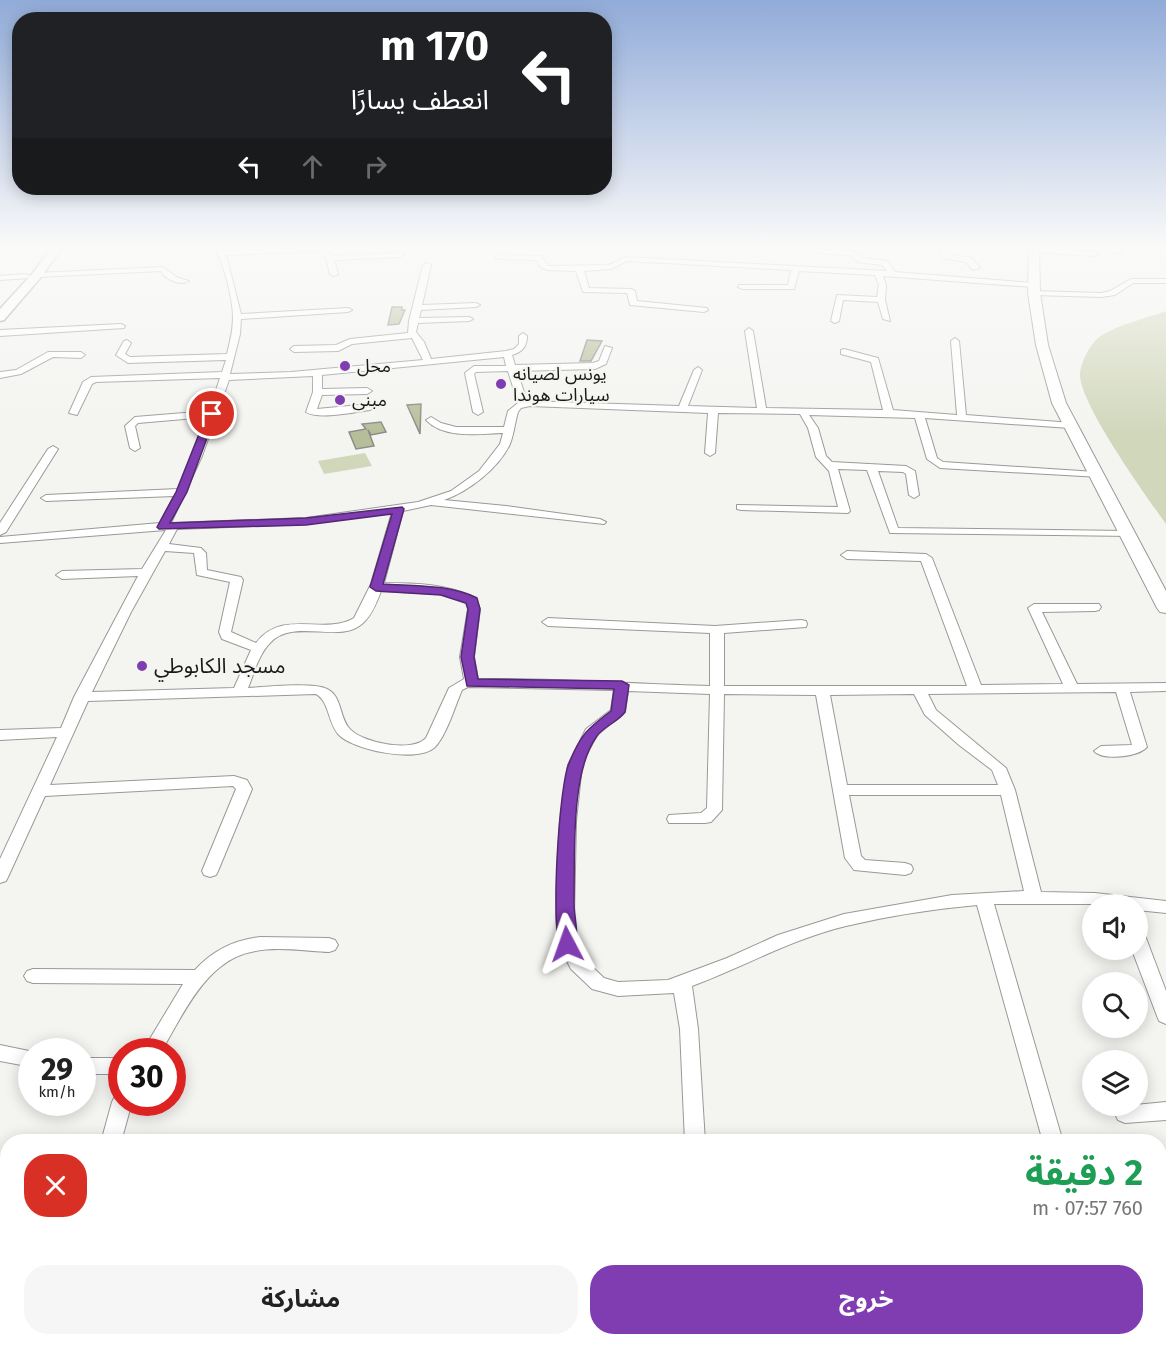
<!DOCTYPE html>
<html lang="ar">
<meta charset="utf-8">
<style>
body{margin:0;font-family:"Fira Sans","Noto Sans Arabic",sans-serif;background:#f6f6f6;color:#222;direction:rtl;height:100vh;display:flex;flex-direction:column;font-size:22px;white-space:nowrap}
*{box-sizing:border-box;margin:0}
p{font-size:20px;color:#767676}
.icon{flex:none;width:33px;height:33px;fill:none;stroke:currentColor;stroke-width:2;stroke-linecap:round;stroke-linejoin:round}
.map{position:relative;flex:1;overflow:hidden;direction:ltr}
.side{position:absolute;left:0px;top:1134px;width:1167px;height:212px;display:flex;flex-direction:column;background:#fff;border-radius:24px 24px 0 0;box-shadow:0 3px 15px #0003;direction:rtl}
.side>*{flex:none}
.guide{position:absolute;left:12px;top:12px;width:600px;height:183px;border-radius:24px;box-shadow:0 3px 15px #0003;direction:rtl;background:#202124;color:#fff;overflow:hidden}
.controls{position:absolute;left:1082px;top:894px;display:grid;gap:12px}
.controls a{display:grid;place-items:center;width:66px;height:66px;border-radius:50%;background:#fff;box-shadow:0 3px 15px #0003;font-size:30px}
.speed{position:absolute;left:18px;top:1038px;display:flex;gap:12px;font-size:30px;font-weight:700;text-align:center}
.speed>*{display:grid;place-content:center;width:78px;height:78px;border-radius:50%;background:#fff;box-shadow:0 3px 15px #0003;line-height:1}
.speed small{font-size:15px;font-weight:400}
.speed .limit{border:9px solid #d22;background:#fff;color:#111}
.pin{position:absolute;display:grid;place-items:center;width:51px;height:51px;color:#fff;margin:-26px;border:3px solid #fff;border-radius:50%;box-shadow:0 2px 6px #0007}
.me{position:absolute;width:66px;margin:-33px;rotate:356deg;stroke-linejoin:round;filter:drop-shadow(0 0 4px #0008)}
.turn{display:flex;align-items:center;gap:21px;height:126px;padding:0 24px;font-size:27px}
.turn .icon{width:78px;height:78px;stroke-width:2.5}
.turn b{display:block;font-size:42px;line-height:51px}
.lanes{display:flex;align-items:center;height:57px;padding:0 24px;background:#0003;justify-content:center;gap:30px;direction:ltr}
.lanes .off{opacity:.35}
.round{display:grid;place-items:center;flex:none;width:63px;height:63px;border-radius:24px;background:#f6f6f6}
.summary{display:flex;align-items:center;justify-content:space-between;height:102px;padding:0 24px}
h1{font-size:36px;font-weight:700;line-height:45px;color:#1e9e55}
.action{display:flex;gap:12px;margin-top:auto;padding:12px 24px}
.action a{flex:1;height:69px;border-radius:24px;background:#803db1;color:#fff;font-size:24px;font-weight:700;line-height:69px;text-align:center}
.action a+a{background:#f6f6f6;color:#222}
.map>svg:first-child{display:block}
.green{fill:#d1d7bb}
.building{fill:#b6be99;stroke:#8b8c88;stroke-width:1.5}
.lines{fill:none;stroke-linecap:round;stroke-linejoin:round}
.minor-casing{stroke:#999a96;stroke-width:2}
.secondary-casing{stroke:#999a96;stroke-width:2}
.primary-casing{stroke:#999a96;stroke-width:3}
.minor{fill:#fff;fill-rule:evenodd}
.secondary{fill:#fff;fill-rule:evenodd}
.primary{fill:#fff;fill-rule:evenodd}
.route{fill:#803db1;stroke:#532873;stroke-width:1.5}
.poi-dot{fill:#803db1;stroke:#f4f5f1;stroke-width:2}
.labels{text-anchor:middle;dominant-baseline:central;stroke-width:4.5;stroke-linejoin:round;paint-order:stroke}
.far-poi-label{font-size:18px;fill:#191a18;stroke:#f4f5f1;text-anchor:start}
.poi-label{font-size:21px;fill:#191a18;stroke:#f4f5f1;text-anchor:start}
</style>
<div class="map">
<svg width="1166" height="1345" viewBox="0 0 1166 1345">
<rect width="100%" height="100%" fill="#f4f5f1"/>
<!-- green -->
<path class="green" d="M1166,311V524C1147,497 1079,403 1080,374C1081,361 1091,342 1102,335C1118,325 1147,318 1166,311Z
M365,453L372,466L324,474L318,461Z
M0,1333L7,1334L8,1338L57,1341L56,1345H0Z"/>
<!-- building -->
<path class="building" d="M392,307H402V310H405L399,324L388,325Z
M587,340L602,341L591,361H580Z
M421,404L420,434L407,405Z
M381,422L386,432L371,435L368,430L374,446L356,449L349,432L366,429L362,424Z"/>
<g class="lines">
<!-- minor casing -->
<g class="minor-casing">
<path id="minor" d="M213,245H219L224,251L324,247L332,256L400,253L404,255L400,257L334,260L338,274L334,276L330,274L326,258L322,251L226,255L241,314L348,308L352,310L348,312L241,319L240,334L230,374L291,372L423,360L412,338L352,344L338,351L294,352L290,349L294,346L336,345L350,339L408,333L409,321L423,265L427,263L431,265L422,305L476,303L480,305L476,307L421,310L419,318L469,317L473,319L469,321L418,323L416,332L424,342L431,359L506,351L514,349L519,344V336L523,333L527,336C527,347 522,352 512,355L515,365L593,363L599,361L605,346L612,348L606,364L595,369L517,371L527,401L679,406L694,370L698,367L702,370L688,406L757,408L745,331L749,328L753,331L766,408L883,410L871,362L841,354V350L844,349L878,358L893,410L957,415L951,341L955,338L959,341L966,415L1073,423V427L1070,428L925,418L937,458L943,462L1096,472L1100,473V477L940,468L927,459L915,418L809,415L818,428L826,456L832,462L906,466L915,471L919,495L914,498L909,495L906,474L903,472L878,471L898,528L1128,531L1134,534L1132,536L890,533L867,470L838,469L850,511L848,513L741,510L737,509V505L838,507L829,471L816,457L808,428L800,414L718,413L715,453L710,456L705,453L708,413L530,406L521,408L518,412C515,422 514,434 510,444C499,468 468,492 444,500L506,506L600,519L606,522L604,524L431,505L403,511L384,583C415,583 448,584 476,598L480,609L474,657L478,679C556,678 632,684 710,686V633L548,626L542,622L548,618L715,626L801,620L806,621L807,624L806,627L724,633V686H967L921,561L847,559L841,555L847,551L926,554L932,558L981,685L1063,684L1028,608L1034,604H1099L1101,607L1099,610L1095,611L1042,612L1077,684L1166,683V691L1130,692L1147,747C1138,757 1103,761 1094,751L1101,746L1132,745L1116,692L928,694L936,710L1006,768L1015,790L1041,892L1095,893L1166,901V913L1137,910V904H994L1063,1142H1043L977,905C934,909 888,916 846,926C792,939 743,967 692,986L698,1029L705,1142H685L680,1029L674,993L618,996L592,989L571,969L558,944L556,915L560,821L568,765L586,729L611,710L614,690L468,687L462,690C455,706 446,737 434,748C416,763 352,750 338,734C328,722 329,701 316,694L88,701L50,785L234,776L247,780L252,789L218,871L216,875L210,877L204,875L202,871L236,789L233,786L45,796L8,877L6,881L0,883V859L57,737L0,740V730L61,728L74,697L138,576L62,579L56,575L62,571L142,569L166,530L0,543V537L160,523L174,496L46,501L41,498L46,495L178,489L207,417L138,423L135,426L140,448L135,451L130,448L125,426L135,417L209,411L220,378L96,382L92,384L77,415L69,413L83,382L91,377L222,372L226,360L128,363L116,355L124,341L127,340L131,343L125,354L130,357L227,354C230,342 233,330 233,317C233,298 223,260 213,245ZM504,357L506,366H474L465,373L473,412L478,415L483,412L474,374L476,372L508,371L518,403L508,411L504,427H456L441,423L431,417L426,420C444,439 479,434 503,433L500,444L479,471L451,491L418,502L306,518L171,523L202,456L229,380L313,376V392L306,412C319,420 355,412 370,410L375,407L370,404L317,409L322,395L367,394L372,391L367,388L322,389V375ZM392,512L371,584L354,618C323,636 283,608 256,643L231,632L243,580L241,577L207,570L206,553L201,548L169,544L177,529L306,524ZM165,551L194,553L197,575L230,582L219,632L222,639L251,650L234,688L92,692L131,612ZM381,591L439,594L466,603L468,609L460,657L464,679L449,688L426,738C413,753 361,743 349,728C339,716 342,696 327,689C313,682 265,687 248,688C254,673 259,654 270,643C294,617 340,645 363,623C372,615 377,602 381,591ZM628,691L710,694L707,808L701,813L669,815L667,819L669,823H705L711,822L722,810L724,694L816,695L845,858L854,870L905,875L911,873L913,869L911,865L905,863L865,860L861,856L849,795H1001L1024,891L952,895L844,914L778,935L727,958L668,980L618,982L604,978L584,959L576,944L574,915L576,821L582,765L587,754L597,735L625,712ZM914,694L925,715L959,745L992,770L998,785H847L830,695Z
M937,245H944L948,254L971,258L980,268L973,270L966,262L942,258Z
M1105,245H1113L1122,252L1115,254Z
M1034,248L1095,252L1099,254L1095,256L1031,252V248Z
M813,249L852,251L863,258L887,261L895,272L1033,283L1037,285L1033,287L883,276L886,285L885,300L890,321L883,319L878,302L843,300L839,321L835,323L831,321L837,295L877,297L879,285L875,275L799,271L794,289H742L738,287L739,285H788L791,270L627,261L611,269L584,271L589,288L631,289L635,291L637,301L707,308L708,310L704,312L630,305L627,293L583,292L576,271L547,270L539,266L538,260L499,259L495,257L499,255L541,256L548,266L609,265L626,257L887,271L882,265L858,262L850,255L816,253H813Z
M163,267L178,278L189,281C180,286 166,280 161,271L37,277L33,275L37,273Z
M26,274L30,276L29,278L0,280V276Z
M1131,279H1166V283H1133L1115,295L1101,297L1034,295L1030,293L1034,291L1101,293L1110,291Z
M121,324L125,326L124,328L0,336V330Z
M48,352H81L85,355L81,358L53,357L21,374L0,378V372L16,370Z
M53,446L58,449L6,532L0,535V523L48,449Z
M1137,931L1143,933L1146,938L1166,991V1024L1159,1021L1157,1016L1132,950H1137Z
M260,937L329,938L335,940L338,945L335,950L329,952C304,951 276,946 251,952C206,961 182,1016 161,1052H142L183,984L33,983L27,981L24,976L27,971L33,969L195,970C212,951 234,940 260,937Z
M0,1045L34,1052H32V1067L0,1061Z
M82,1058H122V1074H82Z
M122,1093V1102H132L121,1142H101L112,1102L115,1096Z
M1166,1102V1120L1125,1123L1118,1120L1115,1114L1118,1108L1124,1106Z
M0,1174H8V1194H0Z
M1160,1266L1166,1267V1289L1160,1288Z
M809,1338H833L834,1345H810Z
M1097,1338H1121L1123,1345H1099Z"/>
</g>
<!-- secondary casing -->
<g class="secondary-casing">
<path id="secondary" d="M1029,245H1039L1040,293L1048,345L1066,403L1166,591V613L1160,612L1157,608L1052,403L1036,345L1028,293Z"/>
</g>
<!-- primary casing -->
<g class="primary-casing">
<path id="primary" d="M54,245H64L41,277L4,320L0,321V309L33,273Z"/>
</g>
<!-- minor -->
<use href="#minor" class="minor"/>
<!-- secondary -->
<use href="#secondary" class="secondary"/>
<!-- primary -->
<use href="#primary" class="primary"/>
</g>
<!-- sky -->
<linearGradient id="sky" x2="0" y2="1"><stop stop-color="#91abd8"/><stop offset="0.57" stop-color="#fafaf9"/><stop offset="1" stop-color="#fafaf9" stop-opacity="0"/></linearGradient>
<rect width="1166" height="433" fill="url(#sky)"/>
<!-- route -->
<path class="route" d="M212,411L216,414L187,492L170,523L306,518L402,507L404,509L383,584C414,586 448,584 477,598L480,609L474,657L478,679L622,681L629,685L625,712C618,722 604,726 597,736C570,772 575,858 574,903C574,917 580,937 574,949L567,951L561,949C550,929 559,786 569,763C581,734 587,729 611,711L614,689L467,686L461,657L468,609L466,603L441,595L376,591L370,587L392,514L306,525L159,529L157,527L176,492L207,414Z"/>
<!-- markers -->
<g class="poi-dot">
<circle cx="345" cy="366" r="6"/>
<circle cx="501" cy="384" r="6"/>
<circle cx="340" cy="400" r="6"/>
<circle cx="142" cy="666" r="6"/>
</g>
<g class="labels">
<!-- far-poi labels -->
<g class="far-poi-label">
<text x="357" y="366">محل</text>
<text x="513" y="374">يونس لصيانه<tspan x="513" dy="21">سيارات هوندا</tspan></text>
<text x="352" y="400">مبنى</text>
</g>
<!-- poi labels -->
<g class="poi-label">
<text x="154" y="666">مسجد الكابوطي</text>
</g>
</g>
</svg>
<div class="controls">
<a><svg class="icon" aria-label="sound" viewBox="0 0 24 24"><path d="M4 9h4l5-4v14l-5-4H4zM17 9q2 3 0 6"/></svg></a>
<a><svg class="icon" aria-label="search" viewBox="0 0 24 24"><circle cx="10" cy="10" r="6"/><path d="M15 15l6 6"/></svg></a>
<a><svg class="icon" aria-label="layers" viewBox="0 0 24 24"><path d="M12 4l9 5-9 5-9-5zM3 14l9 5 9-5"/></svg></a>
</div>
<div class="speed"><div>29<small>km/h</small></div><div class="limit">30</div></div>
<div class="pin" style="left:212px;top:414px;background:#d93025"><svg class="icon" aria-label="arrive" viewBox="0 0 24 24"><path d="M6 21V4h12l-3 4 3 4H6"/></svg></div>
<svg class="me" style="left:567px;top:944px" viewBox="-20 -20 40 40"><path d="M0-17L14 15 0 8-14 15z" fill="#803db1" stroke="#fff" stroke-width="4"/></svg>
<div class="guide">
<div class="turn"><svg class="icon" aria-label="left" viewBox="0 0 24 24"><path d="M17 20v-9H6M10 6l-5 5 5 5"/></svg><div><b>170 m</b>انعطف يسارًا</div></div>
<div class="lanes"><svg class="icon" aria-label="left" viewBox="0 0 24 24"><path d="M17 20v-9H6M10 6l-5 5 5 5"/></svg><svg class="icon off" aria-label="ahead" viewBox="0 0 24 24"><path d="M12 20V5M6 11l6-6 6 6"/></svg><svg class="icon off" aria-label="right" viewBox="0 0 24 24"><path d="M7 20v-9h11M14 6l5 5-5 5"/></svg></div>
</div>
<section class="side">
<div class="summary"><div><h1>2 دقيقة</h1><p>760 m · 07:57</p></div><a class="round" style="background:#d93025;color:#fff"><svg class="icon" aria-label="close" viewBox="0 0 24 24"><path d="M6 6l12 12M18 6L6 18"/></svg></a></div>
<div class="action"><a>خروج</a><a>مشاركة</a></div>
</section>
</div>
